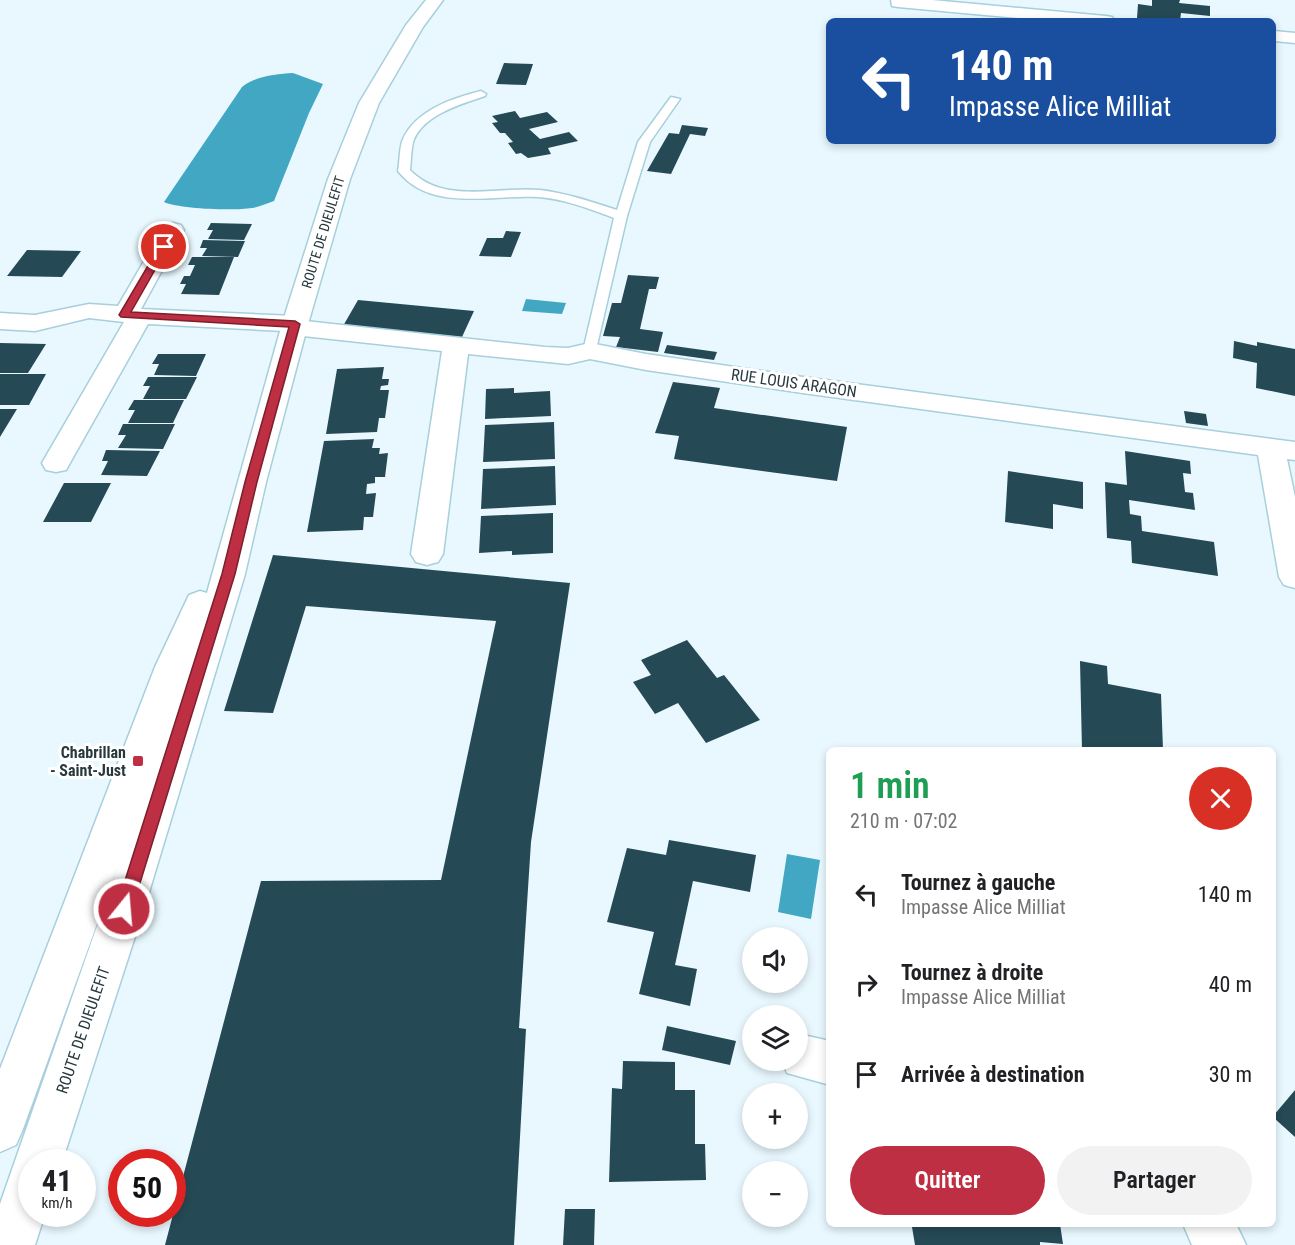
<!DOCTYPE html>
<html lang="fr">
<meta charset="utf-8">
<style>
body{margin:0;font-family:"Roboto Condensed",sans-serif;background:#f2f2f2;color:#202124;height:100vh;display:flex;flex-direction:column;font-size:22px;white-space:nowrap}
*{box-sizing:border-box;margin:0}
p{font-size:20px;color:#757577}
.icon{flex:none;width:33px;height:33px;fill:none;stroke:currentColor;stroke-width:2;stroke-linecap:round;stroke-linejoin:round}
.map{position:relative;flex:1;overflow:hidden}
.side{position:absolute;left:826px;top:747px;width:450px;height:480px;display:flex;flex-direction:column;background:#fff;border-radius:9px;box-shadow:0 3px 9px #0003}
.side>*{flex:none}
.guide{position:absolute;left:826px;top:18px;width:450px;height:126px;border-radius:9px;box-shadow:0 3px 9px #0003;background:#1a4fa0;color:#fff;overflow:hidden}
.controls{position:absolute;left:742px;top:927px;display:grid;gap:12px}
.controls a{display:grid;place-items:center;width:66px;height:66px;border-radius:50%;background:#fff;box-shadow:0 3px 9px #0003;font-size:30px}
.speed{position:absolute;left:18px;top:1149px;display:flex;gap:12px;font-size:30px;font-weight:700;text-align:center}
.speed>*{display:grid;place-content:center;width:78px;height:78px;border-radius:50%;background:#fff;box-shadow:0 3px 9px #0003;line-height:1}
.speed small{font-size:15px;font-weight:400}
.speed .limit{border:9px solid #d22;background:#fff;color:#111}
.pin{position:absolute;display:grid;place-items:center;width:51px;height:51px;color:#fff;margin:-26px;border:3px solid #fff;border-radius:50%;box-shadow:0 2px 6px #0007}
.me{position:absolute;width:66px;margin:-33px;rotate:17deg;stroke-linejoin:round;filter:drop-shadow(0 0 4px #0008)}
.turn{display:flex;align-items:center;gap:21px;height:126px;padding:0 24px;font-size:27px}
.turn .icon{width:78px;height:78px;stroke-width:2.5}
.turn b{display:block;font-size:42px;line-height:51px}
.round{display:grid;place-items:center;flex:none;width:63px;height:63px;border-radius:32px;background:#f2f2f2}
.headline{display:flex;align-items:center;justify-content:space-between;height:102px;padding:0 24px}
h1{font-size:36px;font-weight:600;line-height:45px;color:#1e9e55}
.cta{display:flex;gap:12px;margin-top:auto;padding:12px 24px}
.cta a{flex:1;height:69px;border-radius:36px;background:#bf2f43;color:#fff;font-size:24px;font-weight:600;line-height:69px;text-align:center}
.cta a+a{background:#f2f2f2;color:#202124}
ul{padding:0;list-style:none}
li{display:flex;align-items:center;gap:18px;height:90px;padding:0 24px}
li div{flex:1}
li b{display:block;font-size:22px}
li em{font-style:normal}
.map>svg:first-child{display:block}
.water{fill:#42a7c3}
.building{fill:#254a55}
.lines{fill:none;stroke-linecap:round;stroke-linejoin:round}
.service-casing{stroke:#a7cfdc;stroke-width:3}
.minor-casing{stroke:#a7cfdc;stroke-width:3}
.secondary-casing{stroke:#a7cfdc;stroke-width:3}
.service{fill:#fff;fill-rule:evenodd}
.minor{fill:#fff;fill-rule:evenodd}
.secondary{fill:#fff;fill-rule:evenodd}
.route{fill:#bf2f43;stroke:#7c1f2c;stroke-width:1.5}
.poi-dot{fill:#bf2f43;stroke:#fff;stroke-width:2}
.labels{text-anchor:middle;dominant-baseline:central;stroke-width:6;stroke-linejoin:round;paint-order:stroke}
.far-street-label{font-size:14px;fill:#28393e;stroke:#fff}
.street-label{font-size:16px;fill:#28393e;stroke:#fff}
.poi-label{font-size:16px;font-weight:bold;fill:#28393e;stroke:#fff;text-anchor:end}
</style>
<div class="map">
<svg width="1295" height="1245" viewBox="0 0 1295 1245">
<rect width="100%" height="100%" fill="#e8f8fe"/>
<!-- water -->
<path class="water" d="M293,73L323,84L309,113L274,201C267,203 260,207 252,208C234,211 179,209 164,202L242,87C256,76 276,74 293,73Z
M526,299L566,303L562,314L522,311Z
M787,854L820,860L811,919L778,912Z"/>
<!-- building -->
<path class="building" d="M1152,0H1180L1179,3L1210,6V16L1181,13L1180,21L1137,18L1138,4L1152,6Z
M504,63L533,64L526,85L496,84Z
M515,111L520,118L547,112L558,122L529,129L540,139L569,132L578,141L548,148L551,154L528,158L521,153L516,154L508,143L513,142L505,133H500L492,123L498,122L492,116Z
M682,125L708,128L705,136L690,134L671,174L647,171L669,133L679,134Z
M211,223L252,224L244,240L208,239L213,230H207Z
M506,231L521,232L511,257L479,256L487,238H503Z
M203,240L245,241L238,257L202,256L207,248H200Z
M27,250L81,251L62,277L7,276Z
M192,257H234L219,295L181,294L186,284H180L184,276H190L195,265H188Z
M628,275L659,277L656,289H649L640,329L663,332L658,352L616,347L620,337L603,336L612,303H621Z
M358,300L474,311L462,337L343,326Z
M1234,341L1257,346V342L1295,349V396L1256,388L1257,363L1233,358Z
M0,343L46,344L28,373H0Z
M667,345L717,352L714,360L664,353Z
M158,354H206L196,376L154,375L159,364H152Z
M384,367L382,379H389L388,385L381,386L380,390H389L385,418H379L377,432L326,434L337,369Z
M0,374H46L29,405H0Z
M148,377H197L186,399H143L150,386H143Z
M673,382L720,388L714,408L847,427L837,481L674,459L679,436L655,433Z
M514,388V393L550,391L551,416L485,419L486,389Z
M134,400H184L173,423H128L135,410H128Z
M0,409H17L0,437Z
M1184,411L1206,414L1208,426L1186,423Z
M554,422L555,459L483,462L485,425Z
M123,424H175L163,449L118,448L126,435H118Z
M374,439L372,448H380L379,454L388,453L385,477H375V483L367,484L366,494L376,493L373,517H364L363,530L307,532L324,441Z
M106,450L160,451L147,476L101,475L108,461H102Z
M1125,451L1190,461L1191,474L1183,473L1185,492L1193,493L1195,510L1129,500L1130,514L1141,516L1142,531L1214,542L1218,576L1132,563L1131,541L1107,538L1105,482L1127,485Z
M555,466L556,505L481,509L483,469Z
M1008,471L1083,482V509L1053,504V529L1005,522Z
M64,483H111L91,522H43Z
M553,513V553L512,555V551L479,553L481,516Z
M273,555L570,583L531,842L519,1028L526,1029L514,1245H165L261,881L441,880L496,621L306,606L273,713L224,711Z
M687,640L717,678L724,675L760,720L706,743L678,703L655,714L633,682L651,675L641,660Z
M1080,661L1107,666L1108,684L1161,694L1163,750H1082Z
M669,840L756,855L750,892L693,881L675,965L697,969L690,1006L639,994L654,932L607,922L627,848L666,855Z
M667,1026L736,1041L730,1065L662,1050Z
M623,1061L675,1062V1090H695V1144H705L706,1180L609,1182L612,1088L622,1089Z
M1295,1090V1137L1274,1118V1115Z
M565,1209H595L594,1245H563Z
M953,1224H1060L1063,1244L1040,1242V1245H915L912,1227Z"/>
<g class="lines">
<!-- service casing -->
<g class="service-casing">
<path id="service" d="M481,91L486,94L485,96C461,104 422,115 413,142C411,151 411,161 410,170C444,205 497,186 540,190C566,193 592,202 617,210L638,142L671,97L680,99L650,142L627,216L595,354H585L583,351L614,218C590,209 565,199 538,197C493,194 431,213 398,171C400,161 399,148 403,139C416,110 453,98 481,91Z"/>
</g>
<!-- minor casing -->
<g class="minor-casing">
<path id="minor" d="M891,0H932L1106,16L1112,17L1115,21H1050L898,7L892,6Z
M1274,31L1295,33V43L1274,41Z
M173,223L181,225L184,230L141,309L295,316L305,321L545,347L568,348L590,343L646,354L803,377L1295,442V460L1287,459L1295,497V588L1284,585L1279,577L1258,455L803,393L646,370L590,359L568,364L468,354L443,554L438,562L427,565L416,562L411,554L442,351L294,335L284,331L148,324L66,470L56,472L46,470L42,463L124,322L89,318L35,331L0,329V313L35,315L89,304L118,306L162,230L165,225Z
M803,1035L830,1041V1085L787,1073L782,1060H798V1037Z
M1183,1224H1236L1246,1245H1192Z"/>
</g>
<!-- secondary casing -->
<g class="secondary-casing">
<path id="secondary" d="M426,0H443L423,27L379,103L350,179L308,324L266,482L245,574L144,909L62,1162H32V1214H45L35,1245H0V1204L120,860L23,1129L16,1145L0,1152V1069L155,667L189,595L200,591L207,593L282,324L328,179L359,103L406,25Z"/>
</g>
<!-- service -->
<use href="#service" class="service"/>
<!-- minor -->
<use href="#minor" class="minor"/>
<!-- secondary -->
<use href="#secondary" class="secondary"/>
</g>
<!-- route -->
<path class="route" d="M164,244L168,247L131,312L295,321L300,324L257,482L235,574L132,909L130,914L124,916L118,914L116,909L222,574L245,482L289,327L121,317L119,315L159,247Z"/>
<!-- markers -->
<rect class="poi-dot" x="132" y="755" width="12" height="12" rx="3"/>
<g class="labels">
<!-- far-street labels -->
<g class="far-street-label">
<text transform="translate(323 232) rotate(-73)">ROUTE DE DIEULEFIT</text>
</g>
<!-- street labels -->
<g class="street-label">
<text transform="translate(794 383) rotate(8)">RUE LOUIS ARAGON</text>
<text transform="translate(83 1030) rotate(-71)">ROUTE DE DIEULEFIT</text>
</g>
<!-- poi labels -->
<g class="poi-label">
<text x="126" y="752">Chabrillan<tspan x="126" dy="18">- Saint-Just</tspan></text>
</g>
</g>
</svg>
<div class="controls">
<a><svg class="icon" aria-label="sound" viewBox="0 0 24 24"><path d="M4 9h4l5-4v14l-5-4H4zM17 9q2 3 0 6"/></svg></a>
<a><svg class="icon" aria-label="layers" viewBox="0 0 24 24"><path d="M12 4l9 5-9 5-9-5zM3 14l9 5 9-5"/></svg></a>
<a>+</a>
<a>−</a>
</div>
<div class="speed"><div>41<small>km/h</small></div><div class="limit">50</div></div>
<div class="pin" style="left:164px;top:247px;background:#d93025"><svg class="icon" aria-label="arrive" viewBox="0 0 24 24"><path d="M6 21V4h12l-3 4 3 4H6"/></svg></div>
<svg class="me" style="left:124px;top:909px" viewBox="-20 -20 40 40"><circle r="17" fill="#bf2f43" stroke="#fff" stroke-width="3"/><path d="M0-11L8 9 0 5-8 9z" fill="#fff"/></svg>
<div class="guide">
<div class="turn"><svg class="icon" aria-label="left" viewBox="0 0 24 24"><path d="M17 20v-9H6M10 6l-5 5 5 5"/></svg><div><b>140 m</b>Impasse Alice Milliat</div></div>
</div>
<section class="side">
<div class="headline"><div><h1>1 min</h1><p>210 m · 07:02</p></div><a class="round" style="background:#d93025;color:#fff"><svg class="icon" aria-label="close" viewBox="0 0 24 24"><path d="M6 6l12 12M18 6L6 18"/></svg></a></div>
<ul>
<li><svg class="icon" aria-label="left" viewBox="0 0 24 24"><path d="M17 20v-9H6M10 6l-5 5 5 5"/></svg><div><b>Tournez à gauche</b><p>Impasse Alice Milliat</p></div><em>140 m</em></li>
<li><svg class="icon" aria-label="right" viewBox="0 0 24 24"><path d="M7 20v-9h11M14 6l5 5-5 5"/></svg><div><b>Tournez à droite</b><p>Impasse Alice Milliat</p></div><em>40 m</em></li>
<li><svg class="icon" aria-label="arrive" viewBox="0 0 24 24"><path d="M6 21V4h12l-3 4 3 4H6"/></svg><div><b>Arrivée à destination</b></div><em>30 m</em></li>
</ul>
<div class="cta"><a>Quitter</a><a>Partager</a></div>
</section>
</div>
